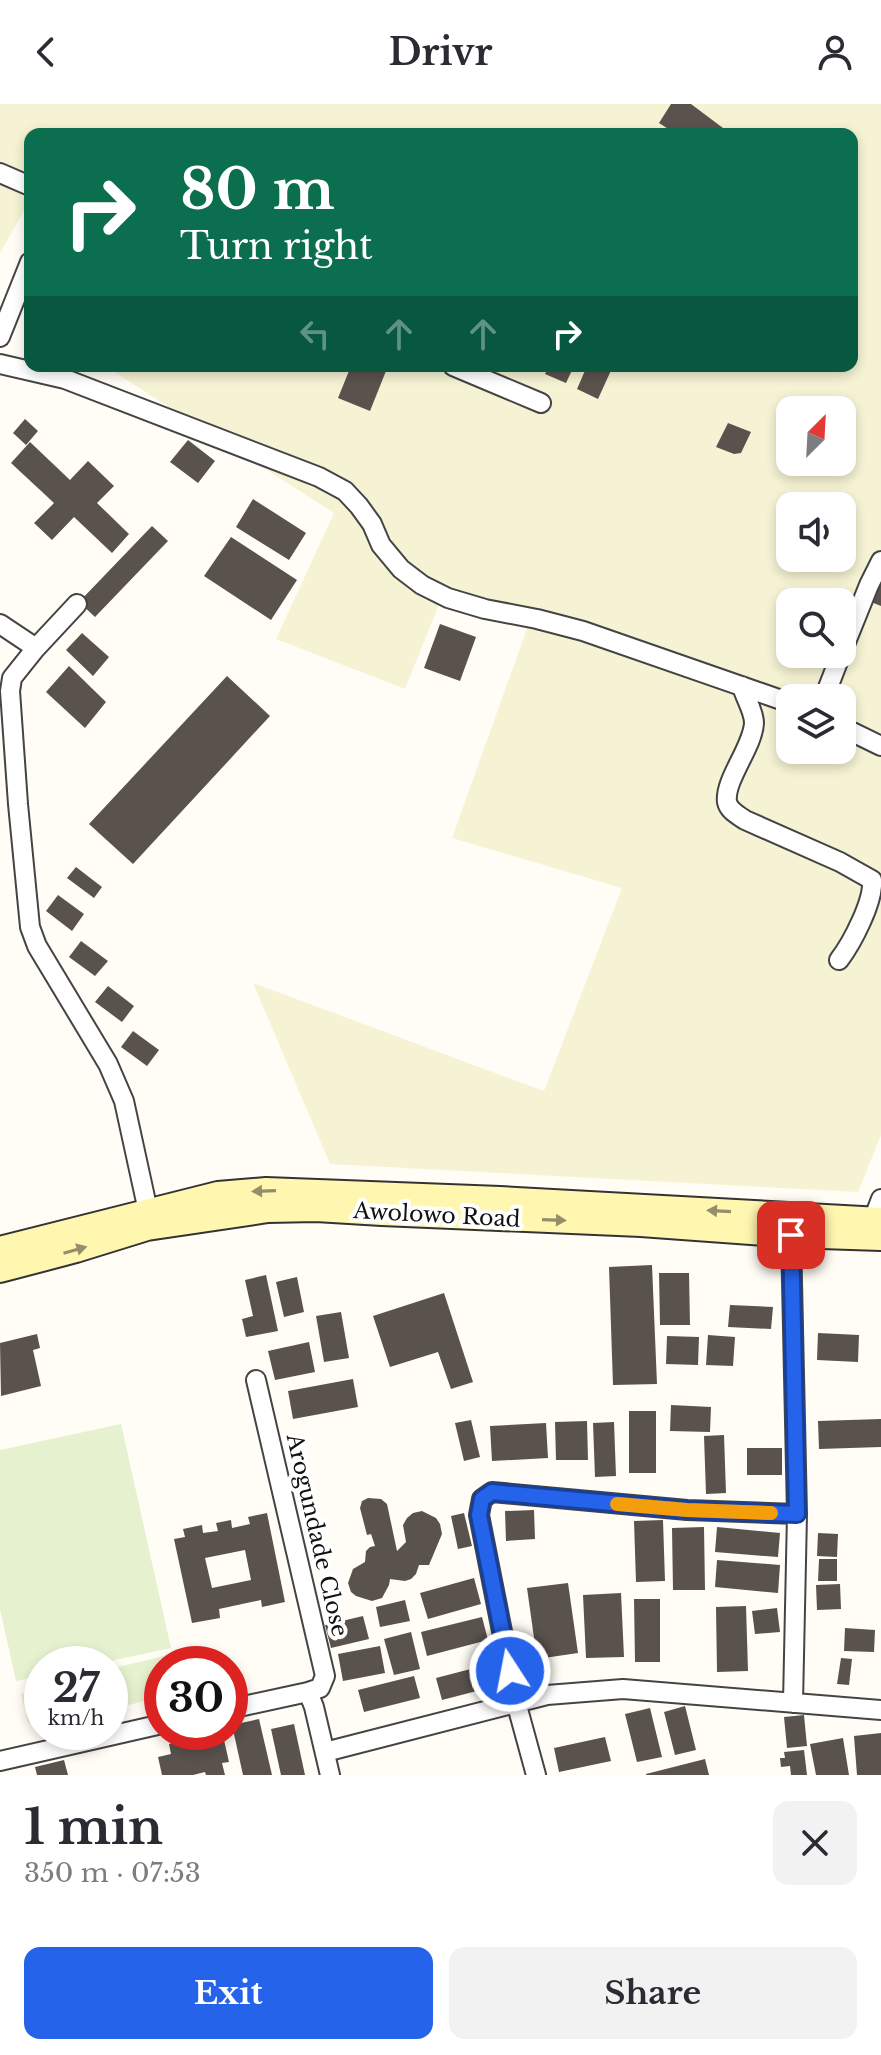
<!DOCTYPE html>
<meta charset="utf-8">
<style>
body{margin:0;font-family:"Libre Baskerville",serif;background:#f2f2f3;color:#2b2b33;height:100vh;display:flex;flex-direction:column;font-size:30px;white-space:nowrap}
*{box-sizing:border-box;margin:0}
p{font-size:26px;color:#7c7c81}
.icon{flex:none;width:44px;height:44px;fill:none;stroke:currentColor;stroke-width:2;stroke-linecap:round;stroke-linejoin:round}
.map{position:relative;height:1671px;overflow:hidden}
.side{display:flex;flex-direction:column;background:#fff;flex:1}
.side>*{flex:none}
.top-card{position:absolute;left:24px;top:24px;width:834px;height:244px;border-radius:16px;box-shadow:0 4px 12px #0003;background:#0b6e4f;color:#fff;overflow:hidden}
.needle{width:52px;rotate:24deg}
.controls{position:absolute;left:776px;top:292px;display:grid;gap:16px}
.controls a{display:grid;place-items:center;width:80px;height:80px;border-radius:16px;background:#fff;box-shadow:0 4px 12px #0003;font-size:40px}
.speed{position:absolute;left:24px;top:1542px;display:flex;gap:16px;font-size:40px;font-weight:700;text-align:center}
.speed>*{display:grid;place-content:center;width:104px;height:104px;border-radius:50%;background:#fff;box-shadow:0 4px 12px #0003;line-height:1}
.speed small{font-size:20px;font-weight:400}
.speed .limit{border:12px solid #d22;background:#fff;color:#111}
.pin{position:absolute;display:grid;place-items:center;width:68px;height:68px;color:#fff;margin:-34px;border-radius:16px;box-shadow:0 4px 12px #0006}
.me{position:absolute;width:88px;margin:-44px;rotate:349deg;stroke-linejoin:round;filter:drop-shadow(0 0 6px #0008)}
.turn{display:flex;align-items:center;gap:28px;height:168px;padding:0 24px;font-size:36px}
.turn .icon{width:104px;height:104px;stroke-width:2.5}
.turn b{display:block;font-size:56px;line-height:68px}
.lanes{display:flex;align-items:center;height:76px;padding:0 24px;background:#0003;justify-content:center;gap:40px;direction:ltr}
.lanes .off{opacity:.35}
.round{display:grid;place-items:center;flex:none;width:84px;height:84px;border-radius:16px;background:#f2f2f3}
.head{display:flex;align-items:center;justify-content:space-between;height:136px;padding:0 24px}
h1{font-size:48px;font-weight:700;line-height:60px}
.action{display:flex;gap:16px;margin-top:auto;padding:16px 24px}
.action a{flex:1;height:92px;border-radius:16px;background:#2563eb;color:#fff;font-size:32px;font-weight:700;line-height:92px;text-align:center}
.action a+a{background:#f2f2f3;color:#2b2b33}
header{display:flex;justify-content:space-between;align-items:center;height:104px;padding:0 24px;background:#fff;font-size:36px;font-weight:700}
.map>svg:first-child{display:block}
.farmland{fill:#f6f3d4;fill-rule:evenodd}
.pitch{fill:#e6f2cf}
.building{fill:#5a524d;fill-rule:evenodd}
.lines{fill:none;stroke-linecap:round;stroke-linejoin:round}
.street-casing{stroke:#444;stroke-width:22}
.secondary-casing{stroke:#333;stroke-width:28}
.street{stroke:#fff;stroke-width:18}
.secondary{stroke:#fff6b0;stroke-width:24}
.oneway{fill:#948f68}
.route-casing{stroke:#184099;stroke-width:20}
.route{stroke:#2563eb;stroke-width:14}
.slow{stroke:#f59e0b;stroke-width:14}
.labels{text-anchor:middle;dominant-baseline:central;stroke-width:8;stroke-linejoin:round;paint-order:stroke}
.street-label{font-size:22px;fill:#111;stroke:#fff}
</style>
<header><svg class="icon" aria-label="back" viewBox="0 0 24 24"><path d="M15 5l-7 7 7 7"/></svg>Drivr<svg class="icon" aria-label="person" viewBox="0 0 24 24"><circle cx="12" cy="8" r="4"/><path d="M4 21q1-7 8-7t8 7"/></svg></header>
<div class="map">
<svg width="881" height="1671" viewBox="0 0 881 1671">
<rect width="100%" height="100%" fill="#fffdf5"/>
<!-- farmland -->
<path class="farmland" d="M0,0H881V1031L858,1088L330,1060L253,879L544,987L622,784L452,734L529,519L444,488L405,585L276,535L334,409L105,262H852V30H30V97L0,149ZM790,306H842V358H790ZM790,402H842V454H790ZM790,498H842V550H790ZM790,594H842V646H790Z"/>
<!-- pitch -->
<path class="pitch" d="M121,1320L171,1544L96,1560H42V1572L16,1577L0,1505V1346Z
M176,1549L179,1560H162V1593L111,1605L110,1565Z
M42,1585V1615L28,1619L21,1590Z"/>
<!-- building -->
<path class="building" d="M671,0H691L731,30H676L659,19Z
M351,262H388L370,307L338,294Z
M549,262H574L566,279L545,270Z
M587,262H613L598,295L577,285Z
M25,315L38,327L26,341L13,329Z
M728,319L751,328L741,349L734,350L716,343Z
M188,336L215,357L198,379L170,358Z
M30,338L70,376L88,357L114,382L97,399L129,430L112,449L74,413L52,436L34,419L54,399L11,359Z
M253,395L306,429L289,456L236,423Z
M152,422L168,437L95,513L79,498Z
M231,433L297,476L271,516L204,472Z
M881,473V502L871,498Z
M440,520L476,533L460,577L424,564Z
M82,529L109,553L93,572L66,546Z
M69,562L106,598L85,624L46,588Z
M227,572L270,612L133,760L89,720Z
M76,763L102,783L94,794L67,774Z
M58,791L84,810L72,827L46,807Z
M81,837L108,857L95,872L69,853Z
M108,882L134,902L122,918L95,898Z
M133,927L159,946L147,962L121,943Z
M652,1161L657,1280L613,1281L609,1163Z
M659,1169H689L690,1221H660Z
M266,1171L278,1227L246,1233L242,1215L253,1212L245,1176Z
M297,1173L304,1208L284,1213L276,1178Z
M444,1189L473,1278L451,1285L438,1248L390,1263L373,1212Z
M730,1201L773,1203L771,1225L728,1223Z
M341,1208L349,1254L324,1258L316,1212Z
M818,1229L859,1231L858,1258L817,1256Z
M37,1230L40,1244L33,1246L41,1282L1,1292L0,1239Z
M708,1231L735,1233L733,1262L706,1261Z
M667,1232L699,1233L698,1261L666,1260Z
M309,1238L315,1268L275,1276L268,1247Z
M353,1275L358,1303L293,1315L288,1287Z
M671,1301L711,1303L710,1328L670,1327Z
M629,1307H656V1369H629Z
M881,1315V1343L819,1345L818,1317Z
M471,1316L480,1353L464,1357L455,1319Z
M587,1317L588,1356H556L555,1318Z
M614,1318L616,1372L595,1373L593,1319Z
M546,1319L548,1354L492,1357L490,1322Z
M724,1331L726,1389L706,1390L704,1332Z
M747,1344H782V1371H747Z
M368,1394L381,1395L387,1400L397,1447L406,1438L403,1421L407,1414L413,1409L422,1407L436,1414L440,1420L442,1430L429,1461H419L416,1470L411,1475L405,1477L390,1475L389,1481L382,1494L372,1497L356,1492L351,1488L348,1479L353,1465L365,1458L366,1447L370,1443L375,1442L371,1430L367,1431L360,1404L362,1397Z
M534,1406L535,1435L506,1437L505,1407Z
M267,1409L285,1498L262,1503L261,1496L219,1505L220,1514L192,1519L174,1435L185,1433L183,1425L202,1421L203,1429L218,1427L216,1419L231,1416L232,1424L250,1420L248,1413ZM245,1446L251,1476L212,1484L205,1454Z
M464,1409L472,1442L458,1445L451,1412Z
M663,1416L665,1477L636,1478L634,1417Z
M704,1423L705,1486H673L672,1424Z
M717,1423L780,1429L778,1453L715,1448Z
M818,1429L838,1430L837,1453L817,1452Z
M819,1455H837V1477H818Z
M717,1456L780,1461L778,1489L715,1483Z
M474,1474L481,1500L428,1515L420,1489Z
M568,1479L578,1549L537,1555L527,1484Z
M840,1480L841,1505L817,1506L816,1481Z
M621,1489L624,1553L586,1554L583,1491Z
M634,1495H660V1558H635Z
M405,1496L410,1517L380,1523L376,1503Z
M746,1502L748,1567L717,1568L716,1503Z
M777,1504L780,1528L755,1530L752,1507Z
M363,1512L369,1535L331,1544L325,1521Z
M482,1513L488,1536L427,1552L421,1528Z
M845,1524L875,1526L874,1548L844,1547Z
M411,1528L420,1565L394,1571L384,1535Z
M380,1542L385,1569L343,1577L338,1550Z
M841,1554L852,1555L849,1581L837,1580Z
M490,1560L496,1582L442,1596L436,1574Z
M414,1572L420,1594L364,1608L358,1586Z
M685,1602L696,1646L675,1651L664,1608Z
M650,1604L662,1653L637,1658L625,1610Z
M804,1611L807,1642L787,1644L784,1613Z
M259,1615L272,1671H243L232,1621Z
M294,1620L305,1671H281L271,1625Z
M881,1629V1671H857L854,1632Z
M208,1631L210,1639L224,1636L229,1658L222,1659L225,1671H206L205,1668L193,1671H162L158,1653L171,1650L169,1640Z
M605,1633L611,1657L559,1668L554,1644Z
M843,1634L849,1671H816L810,1640Z
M804,1646L807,1671H791L790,1662L781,1663L780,1654H785L784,1648Z
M705,1655L709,1671H646V1670Z
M64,1656L68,1671H37L35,1663Z"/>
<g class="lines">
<!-- street casing -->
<g class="street-casing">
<path id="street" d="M0,69L30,82
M0,233L30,158
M0,260L65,275L319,373L345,387L359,402L372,420L381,441L401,465L422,481L448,494L485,505L537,515L583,527L790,599
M453,262L541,299
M77,500L36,544L12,574L10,587L18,700L30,823L37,842L108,960L124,997L148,1107
M0,520L36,544
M842,548L869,481L881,457
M742,582C745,594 754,607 754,619C753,643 724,676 727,698C729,707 738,711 745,716L840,758L872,776C874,797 852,839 839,856
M824,594L841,550
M842,623L881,642
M873,1116L881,1095
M791,1131L797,1410L793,1599
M308,1588L314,1603L330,1671
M230,1605L308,1588L320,1584L325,1572L256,1276
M325,1648L547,1591L623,1585L881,1606
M0,1657L162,1620
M536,1671L516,1598L479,1411L482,1395L492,1388L687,1406L797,1410"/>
</g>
<!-- secondary casing -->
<g class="secondary-casing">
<path id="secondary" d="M0,1145L218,1090L266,1086L500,1095L881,1116
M0,1166L76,1146L147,1124L268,1106L316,1105L382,1109L641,1120L791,1131L881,1134"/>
</g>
<!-- street -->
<use href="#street" class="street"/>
<!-- secondary -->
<use href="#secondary" class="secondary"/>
</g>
<!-- one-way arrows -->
<defs><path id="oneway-solid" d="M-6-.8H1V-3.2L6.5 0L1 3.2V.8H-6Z" transform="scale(2)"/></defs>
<g class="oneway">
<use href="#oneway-solid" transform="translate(264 1087) rotate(178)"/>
<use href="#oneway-solid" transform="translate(719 1107) rotate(-177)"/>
<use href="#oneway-solid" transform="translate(554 1116) rotate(2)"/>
<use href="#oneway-solid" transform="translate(75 1146) rotate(-16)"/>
</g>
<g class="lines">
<!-- route casing -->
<g class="route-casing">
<path id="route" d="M510,1567L479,1411L482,1395L492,1388L687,1406L797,1410L791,1131"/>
</g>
<!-- route -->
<use href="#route" class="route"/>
<!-- slow -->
<path class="slow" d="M617,1400L687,1406L771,1409"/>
</g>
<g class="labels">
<!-- street labels -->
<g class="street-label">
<text transform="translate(437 1111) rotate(3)">Awolowo Road</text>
<text transform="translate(317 1431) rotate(77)">Arogundade Close</text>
</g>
</g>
</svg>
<div class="controls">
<a><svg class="needle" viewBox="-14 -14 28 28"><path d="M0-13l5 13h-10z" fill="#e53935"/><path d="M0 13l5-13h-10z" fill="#7c7c81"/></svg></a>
<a><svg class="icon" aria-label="sound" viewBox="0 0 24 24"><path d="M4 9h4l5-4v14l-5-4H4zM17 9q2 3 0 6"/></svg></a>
<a><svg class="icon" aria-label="search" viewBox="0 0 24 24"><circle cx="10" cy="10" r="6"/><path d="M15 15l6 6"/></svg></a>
<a><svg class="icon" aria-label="layers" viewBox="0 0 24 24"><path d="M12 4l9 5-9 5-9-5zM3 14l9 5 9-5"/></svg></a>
</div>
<div class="speed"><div>27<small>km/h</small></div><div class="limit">30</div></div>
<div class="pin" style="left:791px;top:1131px;background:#d93025"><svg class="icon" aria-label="arrive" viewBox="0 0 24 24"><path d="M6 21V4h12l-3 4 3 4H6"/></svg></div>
<svg class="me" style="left:510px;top:1567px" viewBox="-20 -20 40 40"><circle r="17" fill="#2563eb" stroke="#fff" stroke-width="3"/><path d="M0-11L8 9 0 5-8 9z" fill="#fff"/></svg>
<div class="top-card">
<div class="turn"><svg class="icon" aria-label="right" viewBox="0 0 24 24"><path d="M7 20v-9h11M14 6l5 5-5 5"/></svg><div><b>80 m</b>Turn right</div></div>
<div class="lanes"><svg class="icon off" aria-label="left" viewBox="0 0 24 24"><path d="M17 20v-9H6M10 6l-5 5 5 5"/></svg><svg class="icon off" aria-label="ahead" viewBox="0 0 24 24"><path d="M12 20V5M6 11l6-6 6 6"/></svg><svg class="icon off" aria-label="ahead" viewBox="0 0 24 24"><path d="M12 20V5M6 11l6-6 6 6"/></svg><svg class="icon" aria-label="right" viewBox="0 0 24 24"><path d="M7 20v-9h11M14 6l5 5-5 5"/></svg></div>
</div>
</div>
<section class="side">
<div class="head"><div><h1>1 min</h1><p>350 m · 07:53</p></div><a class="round"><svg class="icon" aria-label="close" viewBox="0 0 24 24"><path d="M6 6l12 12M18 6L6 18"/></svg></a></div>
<div class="action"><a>Exit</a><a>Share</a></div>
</section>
